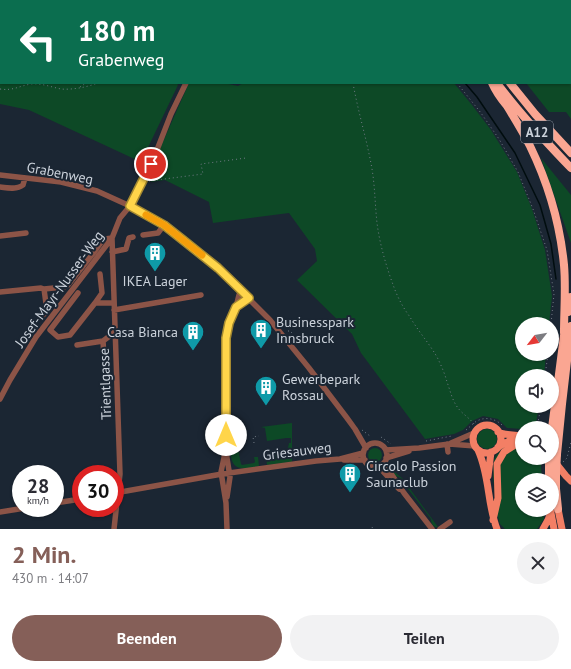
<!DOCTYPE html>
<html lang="de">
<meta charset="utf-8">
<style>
body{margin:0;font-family:"PT Sans",sans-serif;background:#f2f2f3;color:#2b2b33;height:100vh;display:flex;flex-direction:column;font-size:15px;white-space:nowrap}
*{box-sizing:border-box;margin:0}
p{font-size:13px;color:#7c7c81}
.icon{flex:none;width:22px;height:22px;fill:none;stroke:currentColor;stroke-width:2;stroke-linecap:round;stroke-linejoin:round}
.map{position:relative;height:529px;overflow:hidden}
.panel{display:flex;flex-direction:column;background:#fff;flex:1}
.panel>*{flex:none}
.top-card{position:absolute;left:0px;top:0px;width:571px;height:84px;box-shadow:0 1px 3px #0004;background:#0b6e4f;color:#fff;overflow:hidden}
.needle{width:26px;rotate:239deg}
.controls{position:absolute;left:515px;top:317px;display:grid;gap:8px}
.controls a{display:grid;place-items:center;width:44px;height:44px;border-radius:50%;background:#fff;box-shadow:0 1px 3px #0004;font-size:20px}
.speed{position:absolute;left:12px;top:465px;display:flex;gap:8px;font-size:20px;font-weight:700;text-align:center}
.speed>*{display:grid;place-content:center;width:52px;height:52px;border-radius:50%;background:#fff;box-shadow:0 1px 3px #0004;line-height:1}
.speed small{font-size:10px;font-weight:400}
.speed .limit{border:6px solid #d22;background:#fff;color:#111}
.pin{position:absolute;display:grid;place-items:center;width:34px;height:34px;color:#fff;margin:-17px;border:2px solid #fff;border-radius:50%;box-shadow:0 1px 4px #0007}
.me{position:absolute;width:44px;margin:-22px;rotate:0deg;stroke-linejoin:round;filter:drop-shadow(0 0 3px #0008)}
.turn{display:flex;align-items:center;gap:14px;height:84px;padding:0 12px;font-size:18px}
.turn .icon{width:52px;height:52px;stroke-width:2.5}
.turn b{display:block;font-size:28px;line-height:34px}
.round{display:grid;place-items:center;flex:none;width:42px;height:42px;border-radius:21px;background:#f2f2f3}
.headline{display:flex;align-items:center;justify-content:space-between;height:68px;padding:0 12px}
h1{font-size:24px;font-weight:700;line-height:30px;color:#855f58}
.cta{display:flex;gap:8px;margin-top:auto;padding:8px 12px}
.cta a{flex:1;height:46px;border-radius:24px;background:#855f58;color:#fff;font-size:16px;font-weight:700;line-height:46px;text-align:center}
.cta a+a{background:#f2f2f3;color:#2b2b33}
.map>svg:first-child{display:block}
.green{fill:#0d4926}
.water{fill:#010d0f}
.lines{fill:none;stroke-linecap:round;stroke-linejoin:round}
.stream{stroke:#010d0f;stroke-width:1.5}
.path{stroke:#727b86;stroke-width:1;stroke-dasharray:1 3;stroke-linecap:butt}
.minor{stroke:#8c5447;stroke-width:5.5}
.major{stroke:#f37f65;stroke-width:7}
.highway{stroke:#faa692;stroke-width:8}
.highway-bridge{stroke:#faa692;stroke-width:8}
.route-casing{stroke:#a68a30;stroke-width:10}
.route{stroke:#ffd54a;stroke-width:7}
.slow{stroke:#f59e0b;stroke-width:7}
.labels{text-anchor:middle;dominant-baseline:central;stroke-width:4;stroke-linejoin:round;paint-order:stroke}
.shield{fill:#1b2633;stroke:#969ea9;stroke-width:1}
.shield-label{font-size:13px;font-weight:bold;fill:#cbd2db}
.street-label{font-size:14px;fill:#cbd2db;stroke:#1b2633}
.poi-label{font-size:14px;fill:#cbd2db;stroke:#1b2633;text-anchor:start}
</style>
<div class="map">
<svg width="571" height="529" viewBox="0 0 571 529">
<rect width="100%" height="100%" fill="#1b2633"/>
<!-- green -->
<path class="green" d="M0,0H135L136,1H1V83H177L178,85L141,162L29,110L0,104Z
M273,0H385L386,1H273Z
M464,0H571V119L566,112H549L526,83H570V1H465Z
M189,83H224L238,86L243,83H454L472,105L491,130L517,172L532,209L545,250L552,296L549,324H522V354H546L544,376H522V406H539L535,428H522V429L507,428L498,419L483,416L472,421L463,430L454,434L425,439L361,353L352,334L297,280L317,261L315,249L289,213L213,223L209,202L165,180L151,182L163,157L158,153Z
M541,158L571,195V243Z
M292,423V462L267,465L266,456L288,452V448L289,443H291V438H286L267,441L265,428L261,427Z
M477 439a10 10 0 1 1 20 0a10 10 0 1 1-20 0Z
M236,440L237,450L240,454H239L241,464L242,465L254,463L255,462L254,457H258L259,466C254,467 248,469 243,468C228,468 231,451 231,441Z
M522,442V458H542L541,466L542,480H522V510H544V519L537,529H505L500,524L497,514L493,476L494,460L496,455L501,451L504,446Z
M368 455a7 7 0 1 1 14 0a7 7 0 1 1-14 0Z
M391,470H392L402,478L438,527C433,528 431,523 431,519L399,477L395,476Z"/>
<!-- water -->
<path class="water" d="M0,0H94V1H1V66H0Z"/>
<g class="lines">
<!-- stream -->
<path class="stream" d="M396,0L397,1
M465,83L477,97L515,153L540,205L551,244L556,279"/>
<!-- path -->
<path class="path" d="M103,0V1
M154,0L155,1
M388,0L389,1
M358,1L360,0
M353,83C358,112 367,140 372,169C375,187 375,205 377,223C380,246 387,269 395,290C399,300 404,309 410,317C418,331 429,343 437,357C441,365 445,374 447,382C450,390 452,399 456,405C461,414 471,418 476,427
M457,83L481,113L499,139L518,172L533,209L547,250L554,294L551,324
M80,87L86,83
M0,89C13,91 19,86 31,84C41,83 51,87 61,89C73,90 87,87 98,83
M149,181L203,174L201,164L246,158
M279,322L284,317
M288,331H289L291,333L292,332
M545,376L548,354
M537,428L541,406
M362,430L370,436
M466,430C470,427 473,423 477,421C486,416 497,419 504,427
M236,434L238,450L239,451
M381,437L391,444
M426,441L452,436
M254,443L253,437L259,436
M563,462L567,458L571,442
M372,527L373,529"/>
<!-- minor -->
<path class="minor" d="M0,175L61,182L97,191L130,206L164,225L218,268L270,320L309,368L347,418L355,429L366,448
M0,187C7,188 17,190 23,185L25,178
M143,235L158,233L164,225
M0,236L26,233
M112,238L120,474L114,529
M112,252L126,249L129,238L133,237
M0,292L41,288L44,289
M78,293L50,330L58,337L70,335L95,303H114
M95,303L102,293L100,274
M236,307L249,298
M114,310L201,295
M41,317L47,311L44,289L64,287L68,285L95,251L102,241L105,239L112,238
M103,341L104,357
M77,345L103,341L115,332
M0,399L10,380L36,337L112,238L120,218L130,206L155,155L171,114L186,83
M451,443L474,433
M363 455a12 12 0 1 1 24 0a12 12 0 1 1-24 0Z
M447,444L448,452
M386,450L419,448L449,444L475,446
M226,452L230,477L227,497
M386,458L409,451
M344,460H365
M384,463L404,493L432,529
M378,466L399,489
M115,493L222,474L316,461L340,459L363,453
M55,503L81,499
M0,512L25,508
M227,529L226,503L221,472L226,448V338L229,323L236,307L239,295L242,292
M440,529L450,522"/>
<!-- major -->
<path class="major" d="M473 439a14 14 0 1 1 28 0a14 14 0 1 1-28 0Z
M498,432L504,434L522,436
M498,447L509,441L522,440
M478,450C490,476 487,504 497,529
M554,461L566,476L571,481
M488,476L491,452
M558,509L562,529
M551,513L554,529
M493,520L498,498L497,464L504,452L515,445L522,443
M543,529L548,520L551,512"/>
<!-- highway -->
<path class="highway" d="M433,0L434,1
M447,0V1
M492,83C496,92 501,99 507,106C515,119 523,132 530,146C548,183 560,224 564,265C566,288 564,310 564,333
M510,83L535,114L571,153
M499,86C521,115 545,141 571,168
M568,312L571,297
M552,428L565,328
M557,454L562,404L571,326
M549,458V479
M556,472V489L558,509"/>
<!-- highway-bridge -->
<path class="highway-bridge" d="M556,472L557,454"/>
</g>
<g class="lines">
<!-- route casing -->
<g class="route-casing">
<path id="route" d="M151,164L130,206L164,225L183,240L218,268L249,298L236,307L229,323L226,338V435"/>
</g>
<!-- route -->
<use href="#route" class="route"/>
<!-- slow -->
<path class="slow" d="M146,215L164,225L202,255"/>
</g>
<!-- icons -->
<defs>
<g id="building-pin" transform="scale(1.15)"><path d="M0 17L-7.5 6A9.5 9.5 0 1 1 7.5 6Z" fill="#0f9aa8" stroke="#1b2633"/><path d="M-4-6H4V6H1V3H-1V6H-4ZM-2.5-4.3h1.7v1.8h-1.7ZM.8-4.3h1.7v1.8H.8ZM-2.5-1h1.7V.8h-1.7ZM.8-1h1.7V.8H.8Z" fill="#fff"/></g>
</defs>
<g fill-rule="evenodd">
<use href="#building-pin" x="155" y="253"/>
<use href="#building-pin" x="261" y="330"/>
<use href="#building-pin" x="193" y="332"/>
<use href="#building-pin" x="266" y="387"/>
<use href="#building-pin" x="350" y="474"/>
</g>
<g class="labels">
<!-- shield labels -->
<rect class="shield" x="521" y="121" width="32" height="22" rx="3"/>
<g class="shield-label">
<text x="537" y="132">A12</text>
</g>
<!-- street labels -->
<g class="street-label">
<text transform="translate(60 173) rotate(11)">Grabenweg</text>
<text transform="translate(59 289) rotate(-54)">Josef-Mayr-Nusser-Weg</text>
<text transform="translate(105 384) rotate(-92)">Trientlgasse</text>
<text transform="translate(297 451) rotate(-7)">Griesauweg</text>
</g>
<!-- poi labels -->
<g class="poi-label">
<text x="155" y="281" text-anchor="middle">IKEA Lager</text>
<text x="276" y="322">Businesspark<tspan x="276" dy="16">Innsbruck</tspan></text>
<text x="178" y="332" text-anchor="end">Casa Bianca</text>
<text x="282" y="379">Gewerbepark<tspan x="282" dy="16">Rossau</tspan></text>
<text x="366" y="466">Circolo Passion<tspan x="366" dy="16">Saunaclub</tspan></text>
</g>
</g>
</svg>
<div class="controls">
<a><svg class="needle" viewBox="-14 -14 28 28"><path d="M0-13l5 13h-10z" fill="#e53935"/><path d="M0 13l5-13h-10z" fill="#7c7c81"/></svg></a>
<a><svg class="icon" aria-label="sound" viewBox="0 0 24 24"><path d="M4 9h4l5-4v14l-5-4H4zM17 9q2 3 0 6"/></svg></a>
<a><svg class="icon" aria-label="search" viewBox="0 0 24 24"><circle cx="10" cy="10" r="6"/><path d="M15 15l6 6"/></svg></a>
<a><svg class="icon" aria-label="layers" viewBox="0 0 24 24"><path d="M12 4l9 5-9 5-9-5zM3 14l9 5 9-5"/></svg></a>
</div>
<div class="speed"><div>28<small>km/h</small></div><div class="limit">30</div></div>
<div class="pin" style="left:151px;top:164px;background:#d93025"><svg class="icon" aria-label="arrive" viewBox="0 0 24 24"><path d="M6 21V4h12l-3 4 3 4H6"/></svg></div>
<svg class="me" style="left:226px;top:435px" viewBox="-20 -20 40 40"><circle r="19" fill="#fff"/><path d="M0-13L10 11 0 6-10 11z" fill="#ffd54a"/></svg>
<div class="top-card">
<div class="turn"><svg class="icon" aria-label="left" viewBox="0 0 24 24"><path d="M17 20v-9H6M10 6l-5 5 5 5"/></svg><div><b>180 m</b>Grabenweg</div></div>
</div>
</div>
<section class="panel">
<div class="headline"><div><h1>2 Min.</h1><p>430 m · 14:07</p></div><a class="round"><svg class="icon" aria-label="close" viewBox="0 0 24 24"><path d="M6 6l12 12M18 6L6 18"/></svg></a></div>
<div class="cta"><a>Beenden</a><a>Teilen</a></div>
</section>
